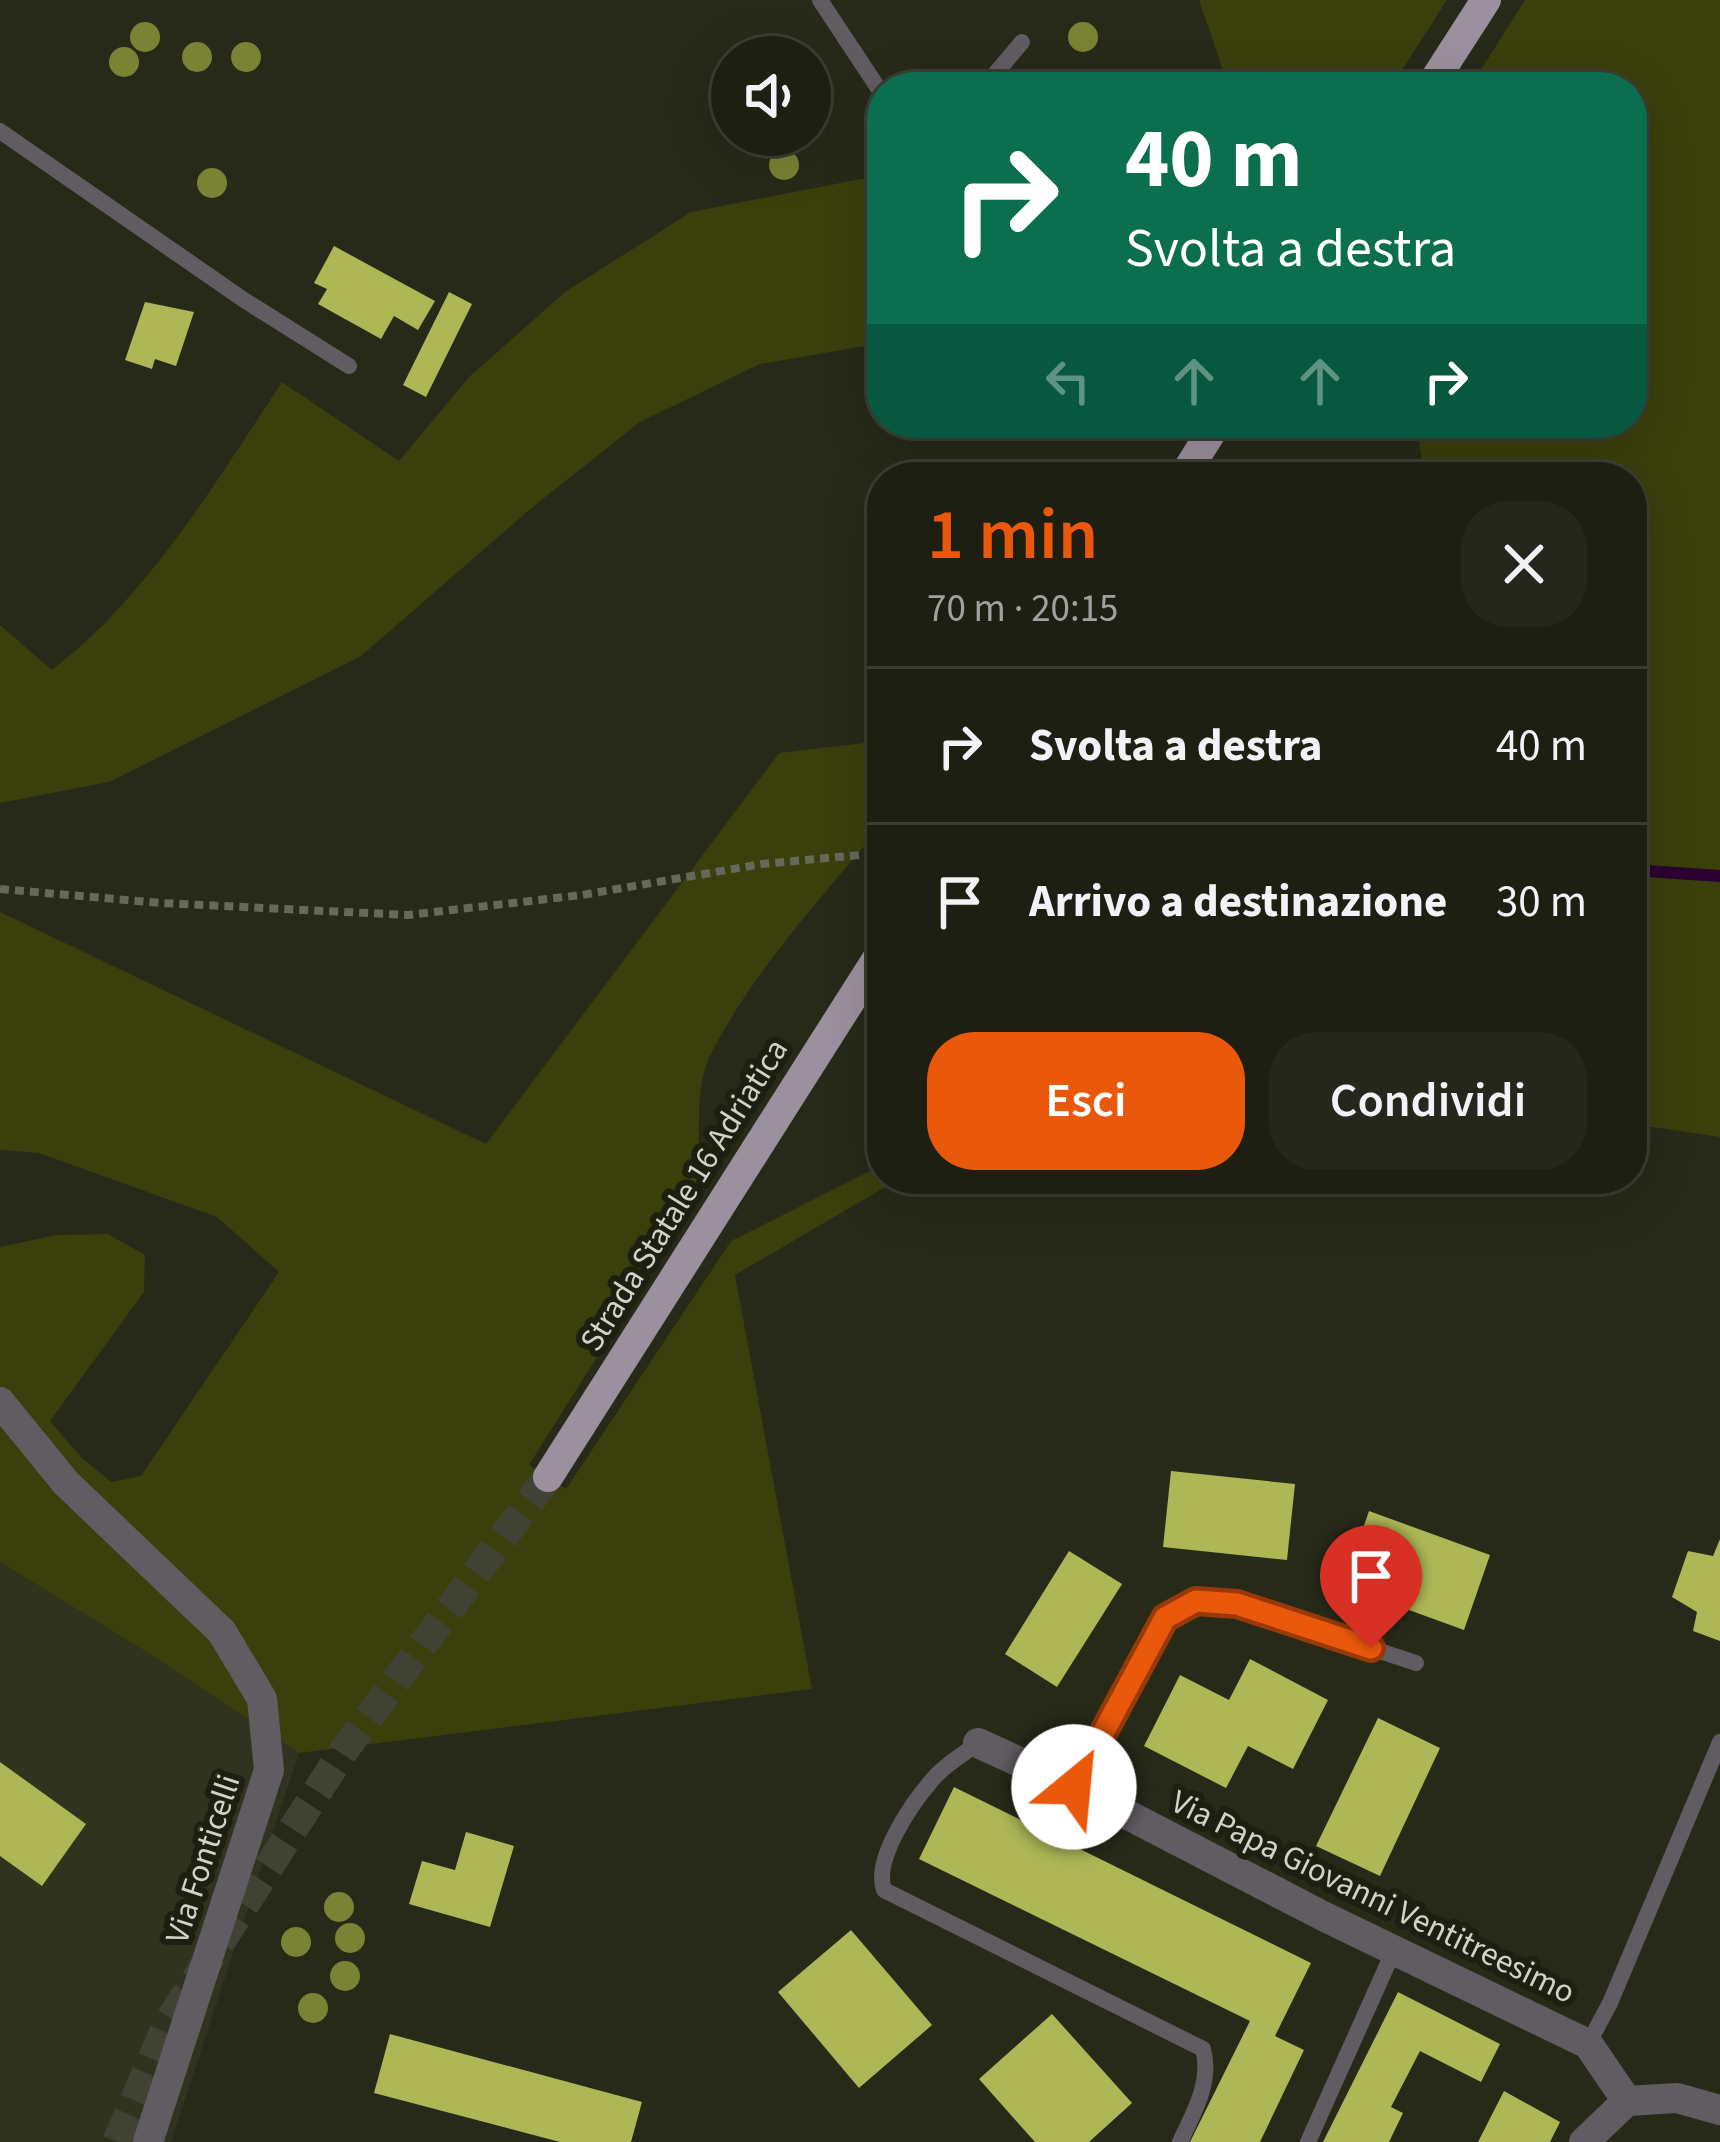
<!DOCTYPE html>
<html lang="it">
<meta charset="utf-8">
<style>
body{margin:0;font-family:"Source Sans 3",sans-serif;background:#25271c;color:#f1f3f6;height:100vh;display:flex;flex-direction:column;font-size:45px;white-space:nowrap}
*{box-sizing:border-box;margin:0}
p{font-size:39px;color:#a0a2a0}
.icon{flex:none;width:66px;height:66px;fill:none;stroke:currentColor;stroke-width:2;stroke-linecap:round;stroke-linejoin:round}
.map{position:relative;flex:1;overflow:hidden}
.details{position:absolute;left:867px;top:462px;width:780px;height:732px;display:flex;flex-direction:column;background:#1d1f13;border-radius:48px;box-shadow:0 12px 48px #0002,0 0 0 3px #3b3d33}
.details>*{flex:none}
.hud{position:absolute;left:867px;top:72px;width:780px;height:366px;border-radius:48px;box-shadow:0 12px 48px #0002,0 0 0 3px #3b3d33;background:#0b6e4f;color:#fff;overflow:hidden}
.fabs{position:absolute;left:711px;top:36px;display:grid;gap:24px}
.fabs a{display:grid;place-items:center;width:120px;height:120px;border-radius:50%;background:#1d1f13;box-shadow:0 12px 48px #0002,0 0 0 3px #3b3d33;font-size:60px}
.pin{position:absolute;display:grid;place-items:center;width:102px;height:102px;color:#fff;margin:-123px -51px;border-radius:50% 50% 50% 0;rotate:-45deg;box-shadow:0 0 12px #0007}
.pin .icon{rotate:45deg}
.me{position:absolute;width:132px;margin:-66px;rotate:28deg;stroke-linejoin:round;filter:drop-shadow(0 0 9px #0008)}
.turn{display:flex;align-items:center;gap:42px;height:252px;padding:0 60px;font-size:54px}
.turn .icon{width:156px;height:156px;stroke-width:2.5}
.turn b{display:block;font-size:84px;line-height:102px}
.lanes{display:flex;align-items:center;height:114px;padding:0 60px;background:#0003;justify-content:center;gap:60px;direction:ltr}
.lanes .off{opacity:.35}
.round{display:grid;place-items:center;flex:none;width:126px;height:126px;border-radius:48px;background:#25271c}
.headline{display:flex;align-items:center;justify-content:space-between;height:204px;padding:0 60px}
h1{font-size:72px;font-weight:600;line-height:90px;color:#ea580c}
.action{display:flex;gap:24px;margin-top:auto;padding:24px 60px}
.action a{flex:1;height:138px;border-radius:48px;background:#ea580c;color:#fff;font-size:48px;font-weight:600;line-height:138px;text-align:center}
.action a+a{background:#25271c;color:#f1f3f6}
ul{padding:0;list-style:none}
li{display:flex;align-items:center;gap:36px;height:156px;padding:0 60px;border-top:3px solid #3b3d33}
li div{flex:1}
li b{display:block;font-size:45px}
li em{font-style:normal}
.map>svg:first-child{display:block}
.built{fill:#30331d}
.green{fill:#3a3f0c}
.lines{fill:none;stroke-linecap:round;stroke-linejoin:round}
.stream{stroke:#2c0131;stroke-width:12}
.building{fill:#adb756}
.primary-tunnel{stroke:#404233;stroke-width:30;stroke-dasharray:30 15;stroke-linecap:butt}
.path{stroke:#66685a;stroke-width:8;stroke-dasharray:9 6;stroke-linecap:butt}
.service{stroke:#615c62;stroke-width:16}
.minor{stroke:#615c62;stroke-width:30}
.tertiary{stroke:#615c62;stroke-width:30}
.primary{stroke:#9b909d;stroke-width:30}
.tree{fill:#7a8233}
.route-casing{stroke:#983908;stroke-width:30}
.route{stroke:#ea580c;stroke-width:21}
.labels{text-anchor:middle;dominant-baseline:central;stroke-width:12;stroke-linejoin:round;paint-order:stroke}
.street-label{font-size:33px;fill:#d1d3c9;stroke:#1d1f10}
</style>
<div class="map">
<svg width="1720" height="2142" viewBox="0 0 1720 2142">
<rect width="100%" height="100%" fill="#272919"/>
<!-- built -->
<path class="built" d="M0,1562L156,1658L299,1753L171,2142H0Z"/>
<!-- green -->
<path class="green" d="M1199,0H1447L1391,87H1229Z
M1525,0H1720V1137L1632,1124V477H1415L1422,460L1416,423H1632V87H1470Z
M871,177H882V343L760,364L640,422L535,505L361,656L109,782L0,803V625L52,670C149,595 215,483 282,382L399,461L470,376L565,292L691,212Z
M882,741V826C825,892 749,977 710,1056C698,1081 699,1110 699,1138C699,1155 698,1167 708,1181L529,1465L566,1489L731,1241L882,1165V1179H899L735,1275L812,1689L299,1753L156,1658L0,1562V1247L56,1235L108,1234L145,1255L144,1292L50,1421L82,1458L111,1482L141,1476L279,1272L217,1217L39,1153L0,1150V912L486,1144L779,753Z"/>
<g class="lines">
<!-- stream -->
<path class="stream" d="M1632,870L1720,876"/>
</g>
<!-- building -->
<path class="building" d="M334,246L435,301L418,330L394,316L381,339L318,304L327,289L314,283Z
M449,292L472,304L426,397L403,385Z
M145,302L194,312L176,366L155,359L152,369L125,360Z
M1171,1471L1295,1484L1287,1560L1163,1547Z
M1369,1511L1490,1555L1464,1630L1343,1586Z
M1720,1539V1641L1693,1631L1697,1612L1672,1597L1688,1551L1713,1556Z
M1069,1551L1122,1584L1057,1687L1005,1654Z
M1250,1659L1328,1700L1293,1769L1248,1746L1226,1788L1144,1746L1180,1675L1229,1700Z
M1378,1718L1440,1748L1380,1876L1316,1846Z
M0,1762L86,1824L42,1886L0,1856Z
M954,1787L1311,1963L1275,2036L1304,2050L1260,2142H1190L1250,2021L919,1859Z
M466,1832L514,1846L490,1927L409,1904L422,1861L455,1870Z
M851,1930L932,2025L859,2088L778,1992Z
M1398,1992L1500,2044L1481,2082L1420,2051L1391,2107L1403,2113L1389,2142H1323Z
M1052,2014L1132,2103L1089,2142H1035L979,2079Z
M390,2034L642,2102L631,2142H560L374,2093Z
M1504,2091L1560,2122L1550,2142H1478Z"/>
<g class="lines">
<!-- primary-tunnel -->
<path class="primary-tunnel" d="M117,2142L168,2023L344,1750L548,1477"/>
<!-- path -->
<path class="path" d="M0,889L161,903L408,915L582,895L762,864L882,853"/>
<!-- service -->
<path class="service" d="M820,0L882,94
M984,87L1022,42
M0,131L244,300L349,366
M978,1743C964,1754 944,1765 933,1779C912,1803 873,1859 884,1890L1203,2049C1212,2082 1194,2112 1180,2142
M1074,1787L1165,1618L1195,1601L1237,1604L1416,1663
M1588,2044L1610,2003L1720,1742
M1308,2142L1394,1950"/>
<!-- minor -->
<path class="minor" d="M0,1402L66,1483L222,1632L262,1699L269,1770L148,2142
M978,1743L1074,1787L1325,1917L1588,2044L1627,2101"/>
<!-- tertiary -->
<path class="tertiary" d="M1584,2142L1627,2101L1677,2098L1720,2110"/>
<!-- primary -->
<path class="primary" d="M1430,87L1486,0
M1183,477L1217,423
M548,1477L882,951"/>
</g>
<!-- trees -->
<g class="tree">
<circle cx="145" cy="37" r="15"/>
<circle cx="1083" cy="37" r="15"/>
<circle cx="197" cy="57" r="15"/>
<circle cx="246" cy="57" r="15"/>
<circle cx="124" cy="62" r="15"/>
<circle cx="784" cy="165" r="15"/>
<circle cx="212" cy="183" r="15"/>
<circle cx="339" cy="1907" r="15"/>
<circle cx="350" cy="1938" r="15"/>
<circle cx="296" cy="1942" r="15"/>
<circle cx="345" cy="1976" r="15"/>
<circle cx="313" cy="2008" r="15"/>
</g>
<g class="lines">
<!-- route casing -->
<g class="route-casing">
<path id="route" d="M1074,1787L1165,1618L1196,1601L1237,1604L1371,1648"/>
</g>
<!-- route -->
<use href="#route" class="route"/>
</g>
<g class="labels">
<!-- street labels -->
<g class="street-label">
<text transform="translate(684 1195) rotate(-58)">Strada Statale 16 Adriatica</text>
<text transform="translate(203 1859) rotate(-72)">Via Fonticelli</text>
<text transform="translate(1373 1897) rotate(26)">Via Papa Giovanni Ventitreesimo</text>
</g>
</g>
</svg>
<div class="fabs">
<a><svg class="icon" aria-label="sound" viewBox="0 0 24 24"><path d="M4 9h4l5-4v14l-5-4H4zM17 9q2 3 0 6"/></svg></a>
</div>
<div class="pin" style="left:1371px;top:1648px;background:#d93025"><svg class="icon" aria-label="arrive" viewBox="0 0 24 24"><path d="M6 21V4h12l-3 4 3 4H6"/></svg></div>
<svg class="me" style="left:1074px;top:1787px" viewBox="-20 -20 40 40"><circle r="19" fill="#fff"/><path d="M0-13L10 11 0 6-10 11z" fill="#ea580c"/></svg>
<div class="hud">
<div class="turn"><svg class="icon" aria-label="right" viewBox="0 0 24 24"><path d="M7 20v-9h11M14 6l5 5-5 5"/></svg><div><b>40 m</b>Svolta a destra</div></div>
<div class="lanes"><svg class="icon off" aria-label="left" viewBox="0 0 24 24"><path d="M17 20v-9H6M10 6l-5 5 5 5"/></svg><svg class="icon off" aria-label="ahead" viewBox="0 0 24 24"><path d="M12 20V5M6 11l6-6 6 6"/></svg><svg class="icon off" aria-label="ahead" viewBox="0 0 24 24"><path d="M12 20V5M6 11l6-6 6 6"/></svg><svg class="icon" aria-label="right" viewBox="0 0 24 24"><path d="M7 20v-9h11M14 6l5 5-5 5"/></svg></div>
</div>
<section class="details">
<div class="headline"><div><h1>1 min</h1><p>70 m · 20:15</p></div><a class="round"><svg class="icon" aria-label="close" viewBox="0 0 24 24"><path d="M6 6l12 12M18 6L6 18"/></svg></a></div>
<ul>
<li><svg class="icon" aria-label="right" viewBox="0 0 24 24"><path d="M7 20v-9h11M14 6l5 5-5 5"/></svg><div><b>Svolta a destra</b></div><em>40 m</em></li>
<li><svg class="icon" aria-label="arrive" viewBox="0 0 24 24"><path d="M6 21V4h12l-3 4 3 4H6"/></svg><div><b>Arrivo a destinazione</b></div><em>30 m</em></li>
</ul>
<div class="action"><a>Esci</a><a>Condividi</a></div>
</section>
</div>
